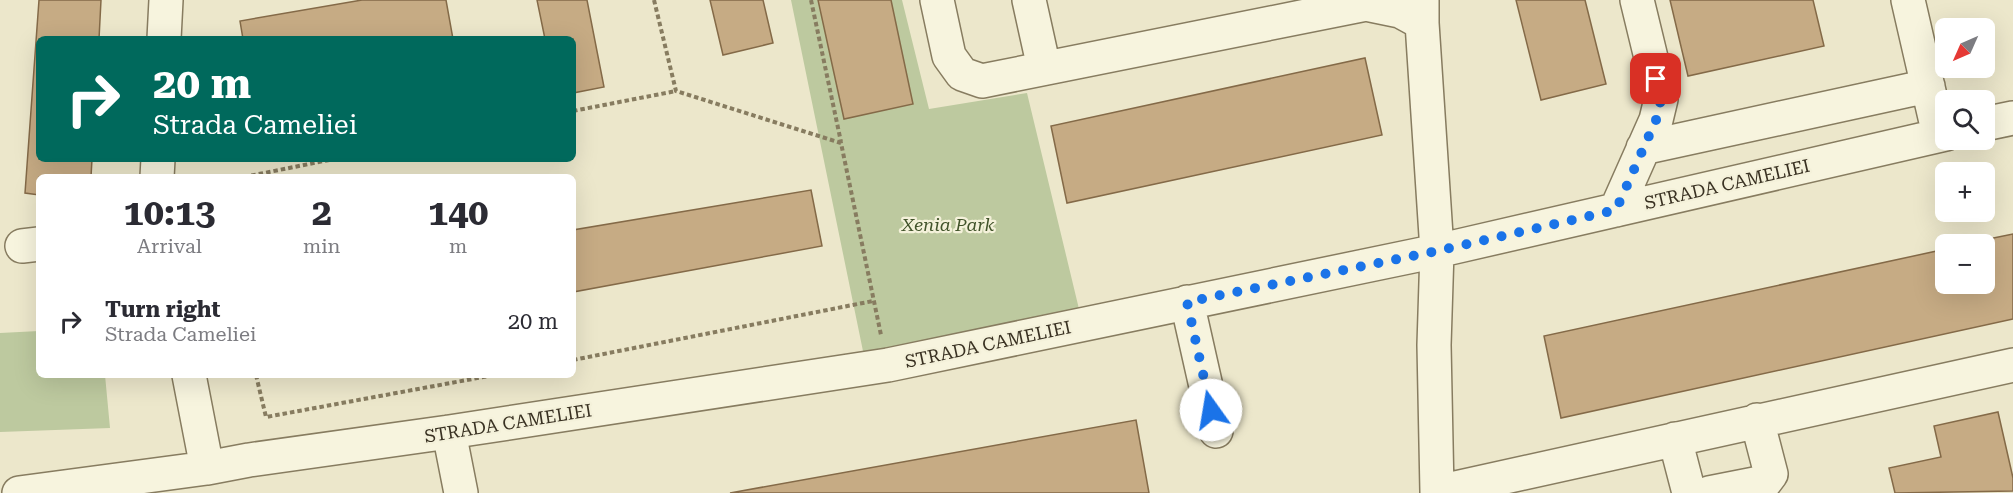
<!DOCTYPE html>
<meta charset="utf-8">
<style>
body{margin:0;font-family:"Roboto Serif",serif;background:#f7f7f7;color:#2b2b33;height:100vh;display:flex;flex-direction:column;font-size:22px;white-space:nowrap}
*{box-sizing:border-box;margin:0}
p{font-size:20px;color:#7c7c81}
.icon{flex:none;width:33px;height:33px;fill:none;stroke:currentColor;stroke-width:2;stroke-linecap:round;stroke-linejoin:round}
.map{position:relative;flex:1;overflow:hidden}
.drawer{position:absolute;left:36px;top:174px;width:540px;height:204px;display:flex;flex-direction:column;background:#fff;border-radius:9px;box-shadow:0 6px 24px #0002}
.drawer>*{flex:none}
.top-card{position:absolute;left:36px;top:36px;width:540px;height:126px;border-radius:9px;box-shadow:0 6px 24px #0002;background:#00695c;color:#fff;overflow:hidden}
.needle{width:39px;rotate:225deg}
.fabs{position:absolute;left:1935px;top:18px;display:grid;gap:12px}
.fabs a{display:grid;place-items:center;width:60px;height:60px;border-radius:9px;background:#fff;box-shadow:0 6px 24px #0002;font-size:30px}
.pin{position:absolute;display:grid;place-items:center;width:51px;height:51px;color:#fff;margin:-26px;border-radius:12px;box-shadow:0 3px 9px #0006}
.me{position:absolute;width:66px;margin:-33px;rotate:347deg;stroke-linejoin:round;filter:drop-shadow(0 0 4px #0008)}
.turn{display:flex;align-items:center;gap:21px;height:126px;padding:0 18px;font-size:27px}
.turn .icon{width:78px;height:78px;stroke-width:2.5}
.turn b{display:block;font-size:42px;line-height:51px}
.eta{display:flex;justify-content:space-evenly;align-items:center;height:102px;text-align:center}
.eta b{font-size:36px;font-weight:700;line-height:42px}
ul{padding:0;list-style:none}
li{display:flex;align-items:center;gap:18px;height:90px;padding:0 18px}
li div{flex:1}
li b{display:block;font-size:22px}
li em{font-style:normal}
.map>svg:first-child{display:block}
.green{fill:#bdc99f}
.building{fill:#c6ab84;stroke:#846a48;stroke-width:1.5}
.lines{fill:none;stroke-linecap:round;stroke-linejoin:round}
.minor-casing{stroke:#877c60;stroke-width:36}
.path{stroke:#877c60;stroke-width:4;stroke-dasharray:4.5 3;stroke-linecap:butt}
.minor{stroke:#f7f4de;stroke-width:33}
.route{stroke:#1a73e8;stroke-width:10;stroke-dasharray:0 18}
.labels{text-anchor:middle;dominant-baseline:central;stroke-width:4.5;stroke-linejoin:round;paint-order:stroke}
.street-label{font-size:18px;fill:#393122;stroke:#f4f1da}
.park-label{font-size:18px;font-style:italic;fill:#42542b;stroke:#f4f1da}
</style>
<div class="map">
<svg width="2013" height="493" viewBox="0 0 2013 493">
<rect width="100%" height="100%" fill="#ece7cb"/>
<!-- green -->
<path class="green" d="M791,0H902L929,109L1027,93L1079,309L864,356Z
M39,331V375H105L110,428L0,432V333Z"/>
<!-- building -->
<path class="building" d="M39,0H101L99,39H39V159H92L91,177H39V195L25,193Z
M362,0H446L453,39H243L240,21Z
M537,0H587L604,87L573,93V39H545Z
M710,0H763L773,43L723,55Z
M818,0H891L913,104L844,119Z
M1516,0H1585L1606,84L1541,100Z
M1670,0H1813L1824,46L1688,76Z
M1365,58L1382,135L1067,203L1051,126Z
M811,190L822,246L573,292V230Z
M2013,234V319L1561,418L1544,336L1946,249V284H1984V244H1964Z
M1998,412L2013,478V491L1895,493L1889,468L1941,457L1934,426Z
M1136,420L1149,493H730Z"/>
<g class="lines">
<!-- minor casing -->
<g class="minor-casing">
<path id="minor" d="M937,0L949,56L962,74L982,81L1366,4L1400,11L1422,23
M1029,0L1044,68
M1422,0V23L1437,251L1434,345L1437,492L2013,365
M1908,0L1939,135
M164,39L166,0
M1984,124L2013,118
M1643,148L1928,86
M157,177L158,159
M1616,210L1656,120L1661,99L1637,0
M22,246L39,244
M1187,302L1216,431
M189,375L207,468
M449,432L461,493
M1675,439L1688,489L1694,493
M19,493L207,468L249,460L449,432L888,365L1437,251L1946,134
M1709,493L1765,482L1771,474L1757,420"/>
</g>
<!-- path -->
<path class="path" d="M654,0L676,91L841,143L881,335
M811,0L841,142
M573,111L676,91
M244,177L334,159
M573,360L873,301
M256,375L266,417L494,375"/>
<!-- minor -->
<use href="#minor" class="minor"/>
</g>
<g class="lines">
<!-- route -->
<path class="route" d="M1211,410L1187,302L1437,251L1616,210L1656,120L1661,99L1656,79"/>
</g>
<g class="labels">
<!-- street labels -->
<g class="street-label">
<text transform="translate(1727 184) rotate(-13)">STRADA CAMELIEI</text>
<text transform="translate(988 344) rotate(-12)">STRADA CAMELIEI</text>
<text transform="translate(508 423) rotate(-9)">STRADA CAMELIEI</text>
</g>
<!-- park labels -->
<g class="park-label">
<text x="948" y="224">Xenia Park</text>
</g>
</g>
</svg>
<div class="fabs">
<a><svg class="needle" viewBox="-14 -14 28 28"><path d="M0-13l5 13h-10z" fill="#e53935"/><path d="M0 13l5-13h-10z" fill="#7c7c81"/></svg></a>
<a><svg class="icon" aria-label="search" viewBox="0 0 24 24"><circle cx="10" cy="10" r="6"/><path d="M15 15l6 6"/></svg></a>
<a>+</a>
<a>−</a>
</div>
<div class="pin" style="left:1656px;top:79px;background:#d93025"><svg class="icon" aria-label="arrive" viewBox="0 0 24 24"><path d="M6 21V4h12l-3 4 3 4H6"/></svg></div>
<svg class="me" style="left:1211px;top:410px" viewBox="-20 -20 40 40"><circle r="19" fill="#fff"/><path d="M0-13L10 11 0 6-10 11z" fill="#1a73e8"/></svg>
<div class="top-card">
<div class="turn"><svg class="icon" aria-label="right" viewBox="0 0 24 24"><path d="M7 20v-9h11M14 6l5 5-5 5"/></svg><div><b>20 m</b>Strada Cameliei</div></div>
</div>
<section class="drawer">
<div class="eta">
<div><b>10:13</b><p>Arrival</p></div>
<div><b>2</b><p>min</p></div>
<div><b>140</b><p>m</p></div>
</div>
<ul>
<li><svg class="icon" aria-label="right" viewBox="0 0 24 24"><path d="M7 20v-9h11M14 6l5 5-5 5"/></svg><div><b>Turn right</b><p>Strada Cameliei</p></div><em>20 m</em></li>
</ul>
</section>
</div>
